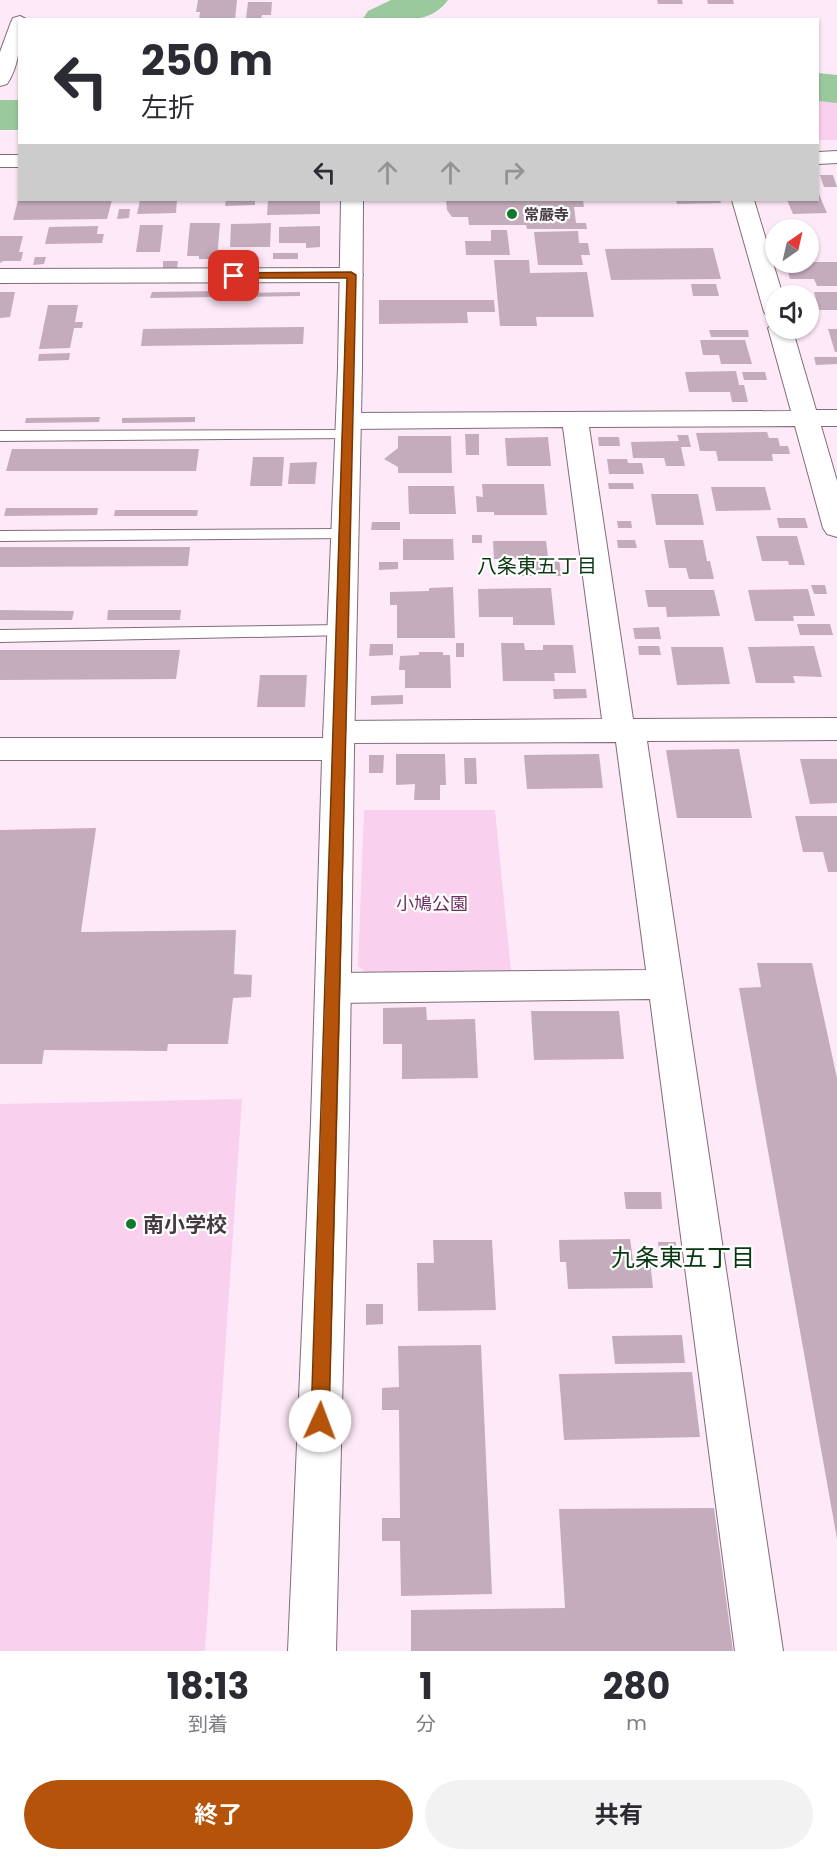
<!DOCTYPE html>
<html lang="ja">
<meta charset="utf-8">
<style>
body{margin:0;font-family:Poppins,"Noto Sans JP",sans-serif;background:#f2f2f3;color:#2b2b33;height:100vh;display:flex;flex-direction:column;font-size:22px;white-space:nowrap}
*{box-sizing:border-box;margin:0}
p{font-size:20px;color:#7c7c81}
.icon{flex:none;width:33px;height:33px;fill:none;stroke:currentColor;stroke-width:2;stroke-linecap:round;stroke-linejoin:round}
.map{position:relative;height:1651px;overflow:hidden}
.panel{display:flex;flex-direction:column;background:#fff;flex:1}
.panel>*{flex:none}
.top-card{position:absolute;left:18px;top:18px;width:801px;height:183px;border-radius:0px;box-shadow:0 2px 4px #0004;background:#fff;color:#2b2b33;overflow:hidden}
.needle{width:39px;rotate:34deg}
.tools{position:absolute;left:765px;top:219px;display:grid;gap:12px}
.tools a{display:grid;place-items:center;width:54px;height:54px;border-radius:50%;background:#fff;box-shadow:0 2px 4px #0004;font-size:30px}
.pin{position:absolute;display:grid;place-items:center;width:51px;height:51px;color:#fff;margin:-26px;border-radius:12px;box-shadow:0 3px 9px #0006}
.me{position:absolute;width:66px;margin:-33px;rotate:2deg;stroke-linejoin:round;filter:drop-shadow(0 0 4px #0008)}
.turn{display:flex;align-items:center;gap:21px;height:126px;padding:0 24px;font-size:27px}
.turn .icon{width:78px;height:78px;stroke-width:2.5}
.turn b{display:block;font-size:42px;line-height:51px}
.lanes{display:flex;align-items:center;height:57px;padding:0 24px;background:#0003;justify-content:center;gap:30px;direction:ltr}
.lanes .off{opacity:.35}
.eta{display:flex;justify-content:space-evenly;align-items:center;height:102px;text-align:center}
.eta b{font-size:36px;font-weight:700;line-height:42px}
.primary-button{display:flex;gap:12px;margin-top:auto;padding:12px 24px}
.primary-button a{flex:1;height:69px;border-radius:36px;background:#b45309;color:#fff;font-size:24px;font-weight:700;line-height:69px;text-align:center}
.primary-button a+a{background:#f2f2f3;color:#2b2b33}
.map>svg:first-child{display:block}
.green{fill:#f9d1ee}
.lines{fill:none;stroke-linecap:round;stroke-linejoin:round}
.river{fill:#9bc99e;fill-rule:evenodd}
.building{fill:#c4acbd}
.service-casing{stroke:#826c7c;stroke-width:2}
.minor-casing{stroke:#826c7c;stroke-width:2}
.tertiary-casing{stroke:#826c7c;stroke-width:2}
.service{fill:#fff;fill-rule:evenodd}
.minor{fill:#fff;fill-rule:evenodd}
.tertiary{fill:#fff;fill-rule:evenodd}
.route{fill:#b45309;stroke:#753606;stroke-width:1.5}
.poi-dot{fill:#11792b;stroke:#fefefe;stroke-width:2}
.labels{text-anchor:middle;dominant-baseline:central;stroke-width:4.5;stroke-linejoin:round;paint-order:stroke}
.far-poi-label{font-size:15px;font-weight:bold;fill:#433940;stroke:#fefefe;text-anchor:start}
.park-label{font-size:18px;fill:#6b2f5f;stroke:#fefefe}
.neighbourhood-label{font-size:20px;fill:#0a3813;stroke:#fefefe}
.near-poi-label{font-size:21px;font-weight:bold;fill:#433940;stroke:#fefefe;text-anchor:start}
.near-neighbourhood-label{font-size:24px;fill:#0a3813;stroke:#fefefe}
</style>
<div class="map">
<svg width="837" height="1651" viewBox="0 0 837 1651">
<rect width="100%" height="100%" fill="#fee9f8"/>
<!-- green -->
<path class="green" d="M818,100L837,102V140H818Z
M364,810H495L511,971L375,981L358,966Z
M242,1099L205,1651H0V1104Z"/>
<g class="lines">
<!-- river -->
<path class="river" d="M391,0H448C429,27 391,20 362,20L368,11Z
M818,73L837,75V103L818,101Z
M0,100H20V130H0Z"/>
</g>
<!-- building -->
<path class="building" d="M198,0H237L235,20H199L200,12H196Z
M657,0H682L683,4H658Z
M707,0H733L734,4H708Z
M248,2H272L271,15H262L261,19H246Z
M820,175H833L837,187H824Z
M818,192L827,213L793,214L787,200H818Z
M18,200H112L107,219L13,220Z
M140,200H177L176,213L137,214Z
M226,200H255V205L225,206Z
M268,200H320V214L267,215Z
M446,200H583L584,207H574L576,223H586L587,229H527L526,225H469L468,217H452L447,210Z
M676,200H720L721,203L677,204Z
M119,209H130L129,218L117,219Z
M190,223H220L217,259H199V256H187Z
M271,223L270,247H230L231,224Z
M140,225H163L160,252H136Z
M98,226L97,234H104L102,243L45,244L49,227Z
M320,226V247L306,248V243H279V227Z
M491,230H507L510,255H466L465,241H491Z
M578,231L579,243H588L590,255H581L583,265H538L534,232Z
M0,236H23L19,252H23L21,261H3L0,263Z
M713,248L721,279L611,280L605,249Z
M273,253H298V259H273Z
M35,257H46L44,264L33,265Z
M494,260H529L530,273L587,272L594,317H536L537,326H500Z
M163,261H178L177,268H163Z
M785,262H837V286H817L814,279H790Z
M691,284H716L719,296H693Z
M220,291L219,297L150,298L152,292Z
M0,292H15L10,317L0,318Z
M300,292V296L228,297L229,293Z
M814,292H837V310H819Z
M379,300H494L495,312H467L468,323L379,324Z
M48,305H78L75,322H83L82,328H74L70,348L39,349Z
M304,327L303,344L141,346L143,329Z
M828,329H837V352H835Z
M709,330H748L749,337H711Z
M700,340H745L752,364H721L719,355H703Z
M70,353L69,360L38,361L39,354Z
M814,357H837V364L816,365Z
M736,371L739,385H744L748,402H732L730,392H689L685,372Z
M742,372H765L767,380H744Z
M100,417L99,422L25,423L26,418Z
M195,417V422L122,423V418Z
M767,432L769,438H778L780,446H788L790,454H772L773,461H718L716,451H700L696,433Z
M465,434H479V455H466Z
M677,435H688L691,447H681L685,466H666L664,458H633L631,442L679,441Z
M398,436H451L452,473H398V467L384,459L398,448Z
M548,437L551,466H507L505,438Z
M598,437H619L620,446H599Z
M12,449H199L196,471H6Z
M253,457H284L282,486H250Z
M607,459H627L628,463H642L644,474H609Z
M317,462L315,484H288L290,463Z
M608,483H633L634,489H609Z
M482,484H544L547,515H494V512H477L476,496L483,497Z
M408,486H454L456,514H409Z
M711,487H765L771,510L716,511Z
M651,494H698L704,525H656Z
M6,508H98L97,515L4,516Z
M115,510H198L197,516H114Z
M777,518H805L808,528H779Z
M617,521H631L632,528H618Z
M372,522H400V530H371Z
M472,535H482V543H472Z
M756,536H797L805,565H789L788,561H762Z
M403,539H453L454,560H403Z
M617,540H635L637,548H618Z
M664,540H703L707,561H710L714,579H689L686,568H669Z
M493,541H546L548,557H559L561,576H522L521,559H494Z
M0,547H190L188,566L0,567Z
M379,562H398V569L379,570Z
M811,585H825L827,594H814Z
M453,587L455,638H397V605H390V592L429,591V588Z
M551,588L555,625H513V617H479L478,589Z
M808,589L815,616H793L794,621H755L748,590Z
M645,590H714L720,616L667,617L666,607H648Z
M0,610L74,611L72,620H0Z
M108,610H181L180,620H107Z
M797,624H830L833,635H800Z
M659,627L661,639H635L633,628Z
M456,643H464V657H456Z
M501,643H524L525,650H543V645H573L576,673H554L555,681H503Z
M370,644H393V655L369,656Z
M638,646H659L661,655H639Z
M814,646L822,677L793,676L795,683H756L748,647Z
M671,647H723L730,684L677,685Z
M0,650H180L176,679L0,680Z
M419,652H443V655H450L451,688H405V670H399L400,656L419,655Z
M260,675H307L305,707H257Z
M553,689H586L587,698L554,699Z
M403,695V704L371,705V696Z
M739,749L752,818H677L666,750Z
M396,754H445L446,785H440V800H414L415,784L396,785Z
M599,754L603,788L527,789L524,755Z
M369,755H384L383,773H369Z
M464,758H476L477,784H465Z
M800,759H837V803L810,804Z
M795,816H837V872H828L823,852H803Z
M96,828L81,932L236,930L234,974L252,975L251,997L233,998L228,1044H168L167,1051L44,1050L42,1064H0V830Z
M757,963H812L837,1078V1539L739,988L761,987Z
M426,1007L427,1020L475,1019L478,1078L402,1079V1044H383V1008Z
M531,1011H619L624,1059L534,1060Z
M624,1192H661L662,1209H626Z
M630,1239L633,1260H650L653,1288L568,1289L566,1262H560L559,1240Z
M433,1240H492L496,1310L418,1311L417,1263H434Z
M658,1242H676V1251H659Z
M366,1304H383V1324L366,1325Z
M682,1335L685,1363L615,1364L612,1336Z
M481,1345L492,1594L401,1596L400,1541H382V1518H400L399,1410H382V1388L399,1387L398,1346Z
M692,1372L700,1437L564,1440L559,1374Z
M714,1508L733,1651H411V1610L565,1608L559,1509Z"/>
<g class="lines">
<!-- service casing -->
<g class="service-casing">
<path id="service" d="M348,430L356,435L353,438L0,441V431Z
M345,529L351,530L353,534L351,538L0,541V531Z
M342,625L348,627L351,631L348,635L0,642V630Z"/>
</g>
<!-- minor casing -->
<g class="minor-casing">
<path id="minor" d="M732,200H754L783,296H776V319L768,317L764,312Z
M351,268L359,270L363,275L359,280L351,282L0,283V269Z
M776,322V328H792L816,410H837V426H821L837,481V537L827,534L823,528L795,426L589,427L633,719L837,718V740L647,741L783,1651H735L650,999L333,1003L320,998L315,988L320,978L333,973L646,970L616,742L339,743L328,740L323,732L328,724L339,721L602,719L563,427L349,429L340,426L336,421L340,416L349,413L791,411L768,328Z"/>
</g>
<!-- tertiary casing -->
<g class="tertiary-casing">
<path id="tertiary" d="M20,16L28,20H20C20,42 20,65 7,84L0,86V52L11,22L13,18Z
M837,151V163L818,164V152Z
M0,155H20V167H0Z
M341,200H363L362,368L354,749L349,1122L336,1651H288L311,1122L322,760H0V738H323L338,368Z"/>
</g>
<!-- service -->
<use href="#service" class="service"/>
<!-- minor -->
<use href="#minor" class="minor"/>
<!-- tertiary -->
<use href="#tertiary" class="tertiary"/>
</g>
<!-- route -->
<path class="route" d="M351,272L356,275C347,657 341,1039 329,1421L326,1427L320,1430L314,1427L311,1421C325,1040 334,659 347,278H234L229,276L234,273Z"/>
<!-- markers -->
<g class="poi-dot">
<circle cx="512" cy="214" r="6"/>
<circle cx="131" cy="1224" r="6"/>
</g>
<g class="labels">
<!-- far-poi labels -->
<g class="far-poi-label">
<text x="524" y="214">常嚴寺</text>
</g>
<!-- park labels -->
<g class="park-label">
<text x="432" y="903">小鳩公園</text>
</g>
<!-- neighbourhood labels -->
<g class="neighbourhood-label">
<text x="537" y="566">八条東五丁目</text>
</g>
<!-- near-poi labels -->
<g class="near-poi-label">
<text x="143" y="1224">南小学校</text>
</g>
<!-- near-neighbourhood labels -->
<g class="near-neighbourhood-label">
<text x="683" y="1257">九条東五丁目</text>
</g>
</g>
</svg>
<div class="tools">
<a><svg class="needle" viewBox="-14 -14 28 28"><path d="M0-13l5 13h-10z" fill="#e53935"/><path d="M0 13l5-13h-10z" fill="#7c7c81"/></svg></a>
<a><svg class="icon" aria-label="sound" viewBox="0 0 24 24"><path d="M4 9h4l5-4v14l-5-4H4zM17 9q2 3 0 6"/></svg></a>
</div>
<div class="pin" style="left:234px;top:276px;background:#d93025"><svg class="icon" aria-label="arrive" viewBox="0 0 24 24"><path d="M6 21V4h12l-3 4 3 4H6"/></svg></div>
<svg class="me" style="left:320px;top:1421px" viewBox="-20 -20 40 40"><circle r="19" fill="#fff"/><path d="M0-13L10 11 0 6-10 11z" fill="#b45309"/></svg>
<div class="top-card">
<div class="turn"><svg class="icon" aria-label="left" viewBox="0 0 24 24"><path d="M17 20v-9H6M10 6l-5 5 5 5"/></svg><div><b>250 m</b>左折</div></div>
<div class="lanes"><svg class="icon" aria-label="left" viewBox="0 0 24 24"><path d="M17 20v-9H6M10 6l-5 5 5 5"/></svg><svg class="icon off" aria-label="ahead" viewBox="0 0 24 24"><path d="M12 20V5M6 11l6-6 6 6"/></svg><svg class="icon off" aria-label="ahead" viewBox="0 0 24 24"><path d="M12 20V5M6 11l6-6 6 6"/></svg><svg class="icon off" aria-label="right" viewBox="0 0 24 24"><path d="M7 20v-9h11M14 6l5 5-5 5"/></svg></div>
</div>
</div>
<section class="panel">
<div class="eta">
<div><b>18:13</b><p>到着</p></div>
<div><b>1</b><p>分</p></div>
<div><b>280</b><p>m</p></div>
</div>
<div class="primary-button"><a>終了</a><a>共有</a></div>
</section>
